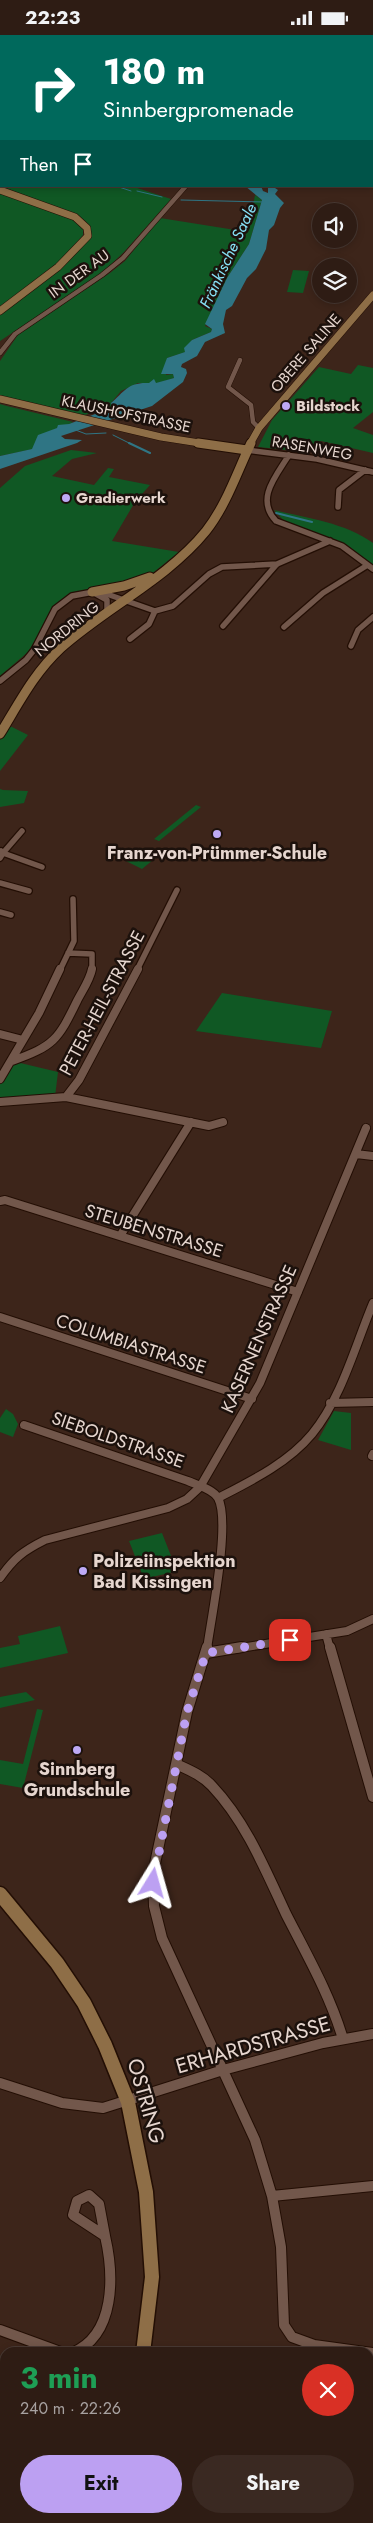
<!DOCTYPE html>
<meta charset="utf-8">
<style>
body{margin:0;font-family:Jost,sans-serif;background:#3a2922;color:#f1f3f6;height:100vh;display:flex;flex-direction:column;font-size:19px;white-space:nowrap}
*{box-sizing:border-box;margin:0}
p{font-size:16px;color:#a7a1a0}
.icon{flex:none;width:28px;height:28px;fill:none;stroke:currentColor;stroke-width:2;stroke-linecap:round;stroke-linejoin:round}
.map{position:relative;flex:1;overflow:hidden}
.panel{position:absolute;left:0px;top:2312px;width:374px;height:176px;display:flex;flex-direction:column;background:#2e1c14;border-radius:15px 15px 0 0;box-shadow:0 2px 8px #0003,0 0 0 1px #493a34}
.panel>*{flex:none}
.hud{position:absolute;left:0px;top:0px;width:374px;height:152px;box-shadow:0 2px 8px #0003,0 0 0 1px #493a34;background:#00695c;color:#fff;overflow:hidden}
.controls{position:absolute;left:312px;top:168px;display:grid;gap:10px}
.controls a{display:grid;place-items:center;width:45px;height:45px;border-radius:50%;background:#2e1c14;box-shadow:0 2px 8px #0003,0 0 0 1px #493a34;font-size:25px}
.pin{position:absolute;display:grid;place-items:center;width:42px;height:42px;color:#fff;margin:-21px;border-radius:10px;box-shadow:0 2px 8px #0006}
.me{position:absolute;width:55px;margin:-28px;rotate:8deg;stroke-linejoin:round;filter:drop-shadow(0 0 4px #0008)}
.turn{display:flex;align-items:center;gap:18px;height:105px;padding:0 20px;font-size:22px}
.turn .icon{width:65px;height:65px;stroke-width:2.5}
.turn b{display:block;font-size:35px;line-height:42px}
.then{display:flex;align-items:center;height:48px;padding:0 20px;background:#0003;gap:10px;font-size:19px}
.round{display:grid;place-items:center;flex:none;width:52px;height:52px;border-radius:26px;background:#3a2922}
.head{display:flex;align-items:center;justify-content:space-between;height:85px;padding:0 20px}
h1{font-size:30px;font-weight:700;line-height:38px;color:#1e9e55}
.primary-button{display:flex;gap:10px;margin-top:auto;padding:10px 20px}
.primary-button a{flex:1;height:58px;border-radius:30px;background:#bca0f2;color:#111;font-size:20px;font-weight:700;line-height:58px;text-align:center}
.primary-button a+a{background:#3a2922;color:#f1f3f6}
.status{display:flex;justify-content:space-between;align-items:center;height:35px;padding:0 25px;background:#2e1c14;direction:ltr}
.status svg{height:14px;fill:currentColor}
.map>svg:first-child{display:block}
.green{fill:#105824}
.water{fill:#2f7584}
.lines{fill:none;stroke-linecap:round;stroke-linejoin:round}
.stream-far1{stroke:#2f7584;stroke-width:1}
.stream{stroke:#2f7584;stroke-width:2}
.minor-far3-casing{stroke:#230e04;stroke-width:5.5}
.minor-far2-casing{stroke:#230e04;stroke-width:8}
.minor-far1-casing{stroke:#230e04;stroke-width:10}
.minor-casing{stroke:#230e04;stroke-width:12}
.tertiary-casing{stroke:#230e04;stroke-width:16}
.secondary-far2-casing{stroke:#230e04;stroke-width:8}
.secondary-far1-casing{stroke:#230e04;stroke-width:11}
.secondary-casing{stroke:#230e04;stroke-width:17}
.primary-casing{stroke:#230e04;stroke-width:19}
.minor-far3{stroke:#72574b;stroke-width:4.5}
.minor-far2{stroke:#72574b;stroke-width:5.5}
.minor-far1{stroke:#72574b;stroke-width:8}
.minor{stroke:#72574b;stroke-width:10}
.tertiary{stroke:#72574b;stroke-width:13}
.secondary-far2{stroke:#8e6e47;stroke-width:7}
.secondary-far1{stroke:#8e6e47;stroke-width:9}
.secondary{stroke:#8e6e47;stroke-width:14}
.primary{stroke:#ab8543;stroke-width:16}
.route{stroke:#bca0f2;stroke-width:9;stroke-dasharray:0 16.2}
.poi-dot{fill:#bda9f5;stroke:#1c110c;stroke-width:2}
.labels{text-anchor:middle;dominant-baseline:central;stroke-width:5;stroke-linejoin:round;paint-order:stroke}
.far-street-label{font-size:15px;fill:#e6d6cf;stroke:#1c110c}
.far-poi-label{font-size:15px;font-weight:bold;fill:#e6d6cf;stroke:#1c110c;text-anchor:start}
.far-water-label{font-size:16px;font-style:italic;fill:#87e1f6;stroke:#1c110c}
.poi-label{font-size:18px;font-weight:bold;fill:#e6d6cf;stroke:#1c110c}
.street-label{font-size:18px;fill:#e6d6cf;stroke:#1c110c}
.near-street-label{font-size:21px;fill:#e6d6cf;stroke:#1c110c}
</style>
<div class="status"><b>22:23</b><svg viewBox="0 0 49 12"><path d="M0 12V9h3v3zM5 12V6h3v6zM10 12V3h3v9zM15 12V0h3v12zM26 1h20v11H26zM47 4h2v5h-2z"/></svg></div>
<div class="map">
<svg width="373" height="2488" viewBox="0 0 373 2488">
<rect width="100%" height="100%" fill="#3d251a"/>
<!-- green -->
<path class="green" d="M0,0H373V13L372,1H1V151H131L171,164L124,217L102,238L0,306V280L38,252L67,226L90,192L84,185L0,153Z
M0,157L72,184L83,193V200C61,229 30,253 0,271Z
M255,160L262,165L249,209L227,243L205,291L212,294L211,297L192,305L186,317L167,323L166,340L173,339L174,343L155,349L138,348L121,356L111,368L112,373L84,380L16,367L0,361V326L18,300L110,238L125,226L160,183L248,197Z
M293,235L309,236L303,258L287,257Z
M358,330L373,333V377L353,393L373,400V418L321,406L307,417L258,412L272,385L319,332L351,339Z
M0,369L7,371L73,387C58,395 39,395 33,414L0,421Z
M71,415L97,418L72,424L52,441L94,450L108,433L114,434L109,442L150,450L135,467L112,506L179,517L144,545L72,562L51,579L28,617L0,641V453L25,431Z
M274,475C307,483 346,488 373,508V531L347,510L285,487Z
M6,689L28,700L0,736V696Z
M0,754L3,755L28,756L24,768L0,772Z
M196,770L201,772L159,806L154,804Z
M144,813L159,820L142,834L126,826Z
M222,958L332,976L321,1013L196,996Z
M12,1026L58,1037L55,1062L0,1067V1044Z
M6,1374L13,1379L18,1389L13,1402L0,1397V1383Z
M334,1376L351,1378V1415L318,1405Z
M162,1498L177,1536L144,1544L129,1506Z
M60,1591L68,1618L0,1633V1613L20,1609L18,1601Z
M26,1657L35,1665L0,1673V1662Z
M37,1674L43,1675L23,1753L0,1749V1725L23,1729Z"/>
<!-- water -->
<path class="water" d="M245,151H261L263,156L268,158V151H278L275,153L278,155L275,159L284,168L280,173L274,190L269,195L266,214L256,234L247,243L232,271L226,275L223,289L225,298L205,307L197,321L182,329L181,332L186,334L187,338L183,347L152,371L61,401L65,404L82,405L77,408L0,434V421L32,414L38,400L57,393L58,390L69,389L111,373V368C125,356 128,347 149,348L154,344L156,348L174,343L173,339H161L167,323L185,317L184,313L192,305L211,297L212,294L205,289L227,243L249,209L262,165Z"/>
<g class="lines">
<!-- stream-far1 -->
<path class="stream-far1" d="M116,151L131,156
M137,156L162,162
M181,165L264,167
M73,394L86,399L106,398
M113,400L131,409"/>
<!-- stream -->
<path class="stream" d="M129,408L150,418
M276,478L312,487"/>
<!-- minor-far3 casing -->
<g class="minor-far3-casing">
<path id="minor-far3" d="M0,318L15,299L102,240L123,223L186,151
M240,325L228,352L251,370L253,387L259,393"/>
</g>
<!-- minor-far2 casing -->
<g class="minor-far2-casing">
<path id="minor-far2" d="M247,415L317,424L373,437
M289,420C276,441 255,464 276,486L342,511L373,534
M338,472L339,455L365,435
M96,559L107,565V578
M223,591L277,529L330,506
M284,592L323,558L366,531
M130,604L149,589L155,576
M351,611L358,595L373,582
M0,646L26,625L34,615L55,574L72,561L88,558H104L155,576L173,571L209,539L222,532L277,529
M1,816L3,818L22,796
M0,823L3,818L42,832
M0,848L29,856
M0,877L11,880
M68,918L92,919V935
M60,935L74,906L73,864
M137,935L177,855"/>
</g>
<!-- minor-far1 casing -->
<g class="minor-far1-casing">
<path id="minor-far1" d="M0,999L23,1005
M12,1026C54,1011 58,1005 77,966C82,956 90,945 92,934
M0,1044L39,978L60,934
M66,1062L79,1045L138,934
M0,1067L66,1062L209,1091L223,1087
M356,1119L373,1121
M0,1166L5,1165L298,1257
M120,1201L191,1087
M0,1282L252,1364
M330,1368L373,1367
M24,1390L188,1446C197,1450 213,1454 218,1463C231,1487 211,1584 207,1614
M372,1421L373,1419
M218,1463C251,1446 288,1428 312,1399C342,1362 355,1311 373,1268
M0,1543C14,1523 23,1516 45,1505L168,1473L187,1464L200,1452L260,1348L366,1093
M326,1599L330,1614
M234,1614L347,1596L373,1584"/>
</g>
<!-- minor casing -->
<g class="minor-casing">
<path id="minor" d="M207,1612L187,1677L153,1838L154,1871L162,1903L255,2105L272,2161L281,2212L284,2290L292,2302L314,2310L373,2318
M330,1612L373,1762
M206,1618L242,1612
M176,1729C189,1735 202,1740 212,1751C246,1787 265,1834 286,1879C307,1920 330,1960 343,2004
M0,2048L62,2068L103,2073L223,2035L323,2008L373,1999
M89,2160L99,2169L105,2201L73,2180L77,2166Z
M272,2161L373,2151
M0,2295L63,2318
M72,2318C116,2300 114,2240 105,2201
M369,2448L373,2447
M353,2488L354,2484"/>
</g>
<!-- tertiary casing -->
<g class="tertiary-casing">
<path id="tertiary" d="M0,2449L5,2450"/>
</g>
<!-- secondary-far2 casing -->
<g class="secondary-far2-casing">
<path id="secondary-far2" d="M0,155L75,182L87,193L88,201L58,232L0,276
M0,364L161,402L206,409
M250,409L259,393L373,260"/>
</g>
<!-- secondary-far1 casing -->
<g class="secondary-far1-casing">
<path id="secondary-far1" d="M198,408L247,415
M92,557L124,551L150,542
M0,699C19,668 34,638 61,613C107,572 167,544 206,496C227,469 237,437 251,408"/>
</g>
<!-- secondary casing -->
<g class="secondary-casing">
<path id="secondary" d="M0,1859L57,1928L84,1968L105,2010L128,2067L146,2157L152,2242L143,2318"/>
</g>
<!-- primary casing -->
<g class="primary-casing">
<path id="primary" d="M61,2484L62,2488
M117,2484L138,2488
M177,2484L195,2488
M80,2488L82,2484
M100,2488L102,2484"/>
</g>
<!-- minor-far3 -->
<use href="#minor-far3" class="minor-far3"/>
<!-- minor-far2 -->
<use href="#minor-far2" class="minor-far2"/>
<!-- minor-far1 -->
<use href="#minor-far1" class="minor-far1"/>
<!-- minor -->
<use href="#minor" class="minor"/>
<!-- tertiary -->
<use href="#tertiary" class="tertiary"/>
<!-- secondary-far2 -->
<use href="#secondary-far2" class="secondary-far2"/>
<!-- secondary-far1 -->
<use href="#secondary-far1" class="secondary-far1"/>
<!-- secondary -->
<use href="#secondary" class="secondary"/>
<!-- primary -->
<use href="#primary" class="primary"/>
</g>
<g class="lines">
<!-- route -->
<path class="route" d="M153,1848L187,1677L206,1618L290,1605"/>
</g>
<!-- markers -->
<g class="poi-dot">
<circle cx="286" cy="371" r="5"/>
<circle cx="66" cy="463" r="5"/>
<circle cx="217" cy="799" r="5"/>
<circle cx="83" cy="1536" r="5"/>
<circle cx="77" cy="1715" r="5"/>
</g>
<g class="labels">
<!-- far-street labels -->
<g class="far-street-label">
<text transform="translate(79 239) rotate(-36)">IN DER AU</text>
<text transform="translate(306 318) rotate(-49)">OBERE SALINE</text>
<text transform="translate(126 379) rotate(12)">KLAUSHOFSTRASSE</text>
<text transform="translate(312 413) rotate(10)">RASENWEG</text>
<text transform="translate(67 594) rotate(-39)">NORDRING</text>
</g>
<!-- far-poi labels -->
<g class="far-poi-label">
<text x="296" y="371">Bildstock</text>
<text x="76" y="463">Gradierwerk</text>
</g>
<!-- far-water labels -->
<g class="far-water-label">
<text transform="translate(228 221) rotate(-65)">Fränkische Saale</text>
</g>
<!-- poi labels -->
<g class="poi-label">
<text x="217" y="818">Franz-von-Prümmer-Schule</text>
<text x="93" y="1526" text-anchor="start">Polizeiinspektion<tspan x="93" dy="21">Bad Kissingen</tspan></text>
<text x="77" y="1734">Sinnberg<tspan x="77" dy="21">Grundschule</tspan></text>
</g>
<!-- street labels -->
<g class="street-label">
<text transform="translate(102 968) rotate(-62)">PETER-HEIL-STRASSE</text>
<text transform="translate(154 1196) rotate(17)">STEUBENSTRASSE</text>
<text transform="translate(259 1304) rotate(-66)">KASERNENSTRASSE</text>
<text transform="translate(131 1309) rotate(18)">COLUMBIASTRASSE</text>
<text transform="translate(118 1405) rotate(19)">SIEBOLDSTRASSE</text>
</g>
<!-- near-street labels -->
<g class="near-street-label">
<text transform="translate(253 2010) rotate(-16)">ERHARDSTRASSE</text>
<text transform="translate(146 2066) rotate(74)">OSTRING</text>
</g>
</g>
</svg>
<div class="controls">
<a><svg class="icon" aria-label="sound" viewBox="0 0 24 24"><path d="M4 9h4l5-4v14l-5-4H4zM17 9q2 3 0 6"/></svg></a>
<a><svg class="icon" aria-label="layers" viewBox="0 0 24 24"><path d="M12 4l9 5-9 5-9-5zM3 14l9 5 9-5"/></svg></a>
</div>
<div class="pin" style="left:290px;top:1605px;background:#d93025"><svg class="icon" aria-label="arrive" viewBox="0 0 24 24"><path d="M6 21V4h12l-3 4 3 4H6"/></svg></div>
<svg class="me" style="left:153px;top:1848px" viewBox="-20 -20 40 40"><path d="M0-17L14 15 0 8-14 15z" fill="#bca0f2" stroke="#fff" stroke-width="4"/></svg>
<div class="hud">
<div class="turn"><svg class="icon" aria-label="right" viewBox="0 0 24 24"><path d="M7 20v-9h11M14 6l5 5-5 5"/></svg><div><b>180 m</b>Sinnbergpromenade</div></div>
<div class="then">Then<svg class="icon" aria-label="arrive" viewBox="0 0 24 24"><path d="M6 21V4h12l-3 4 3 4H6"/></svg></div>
</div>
<section class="panel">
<div class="head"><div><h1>3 min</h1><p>240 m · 22:26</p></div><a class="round" style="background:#d93025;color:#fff"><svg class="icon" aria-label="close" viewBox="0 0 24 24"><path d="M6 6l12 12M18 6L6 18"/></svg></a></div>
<div class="primary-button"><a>Exit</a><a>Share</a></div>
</section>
</div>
